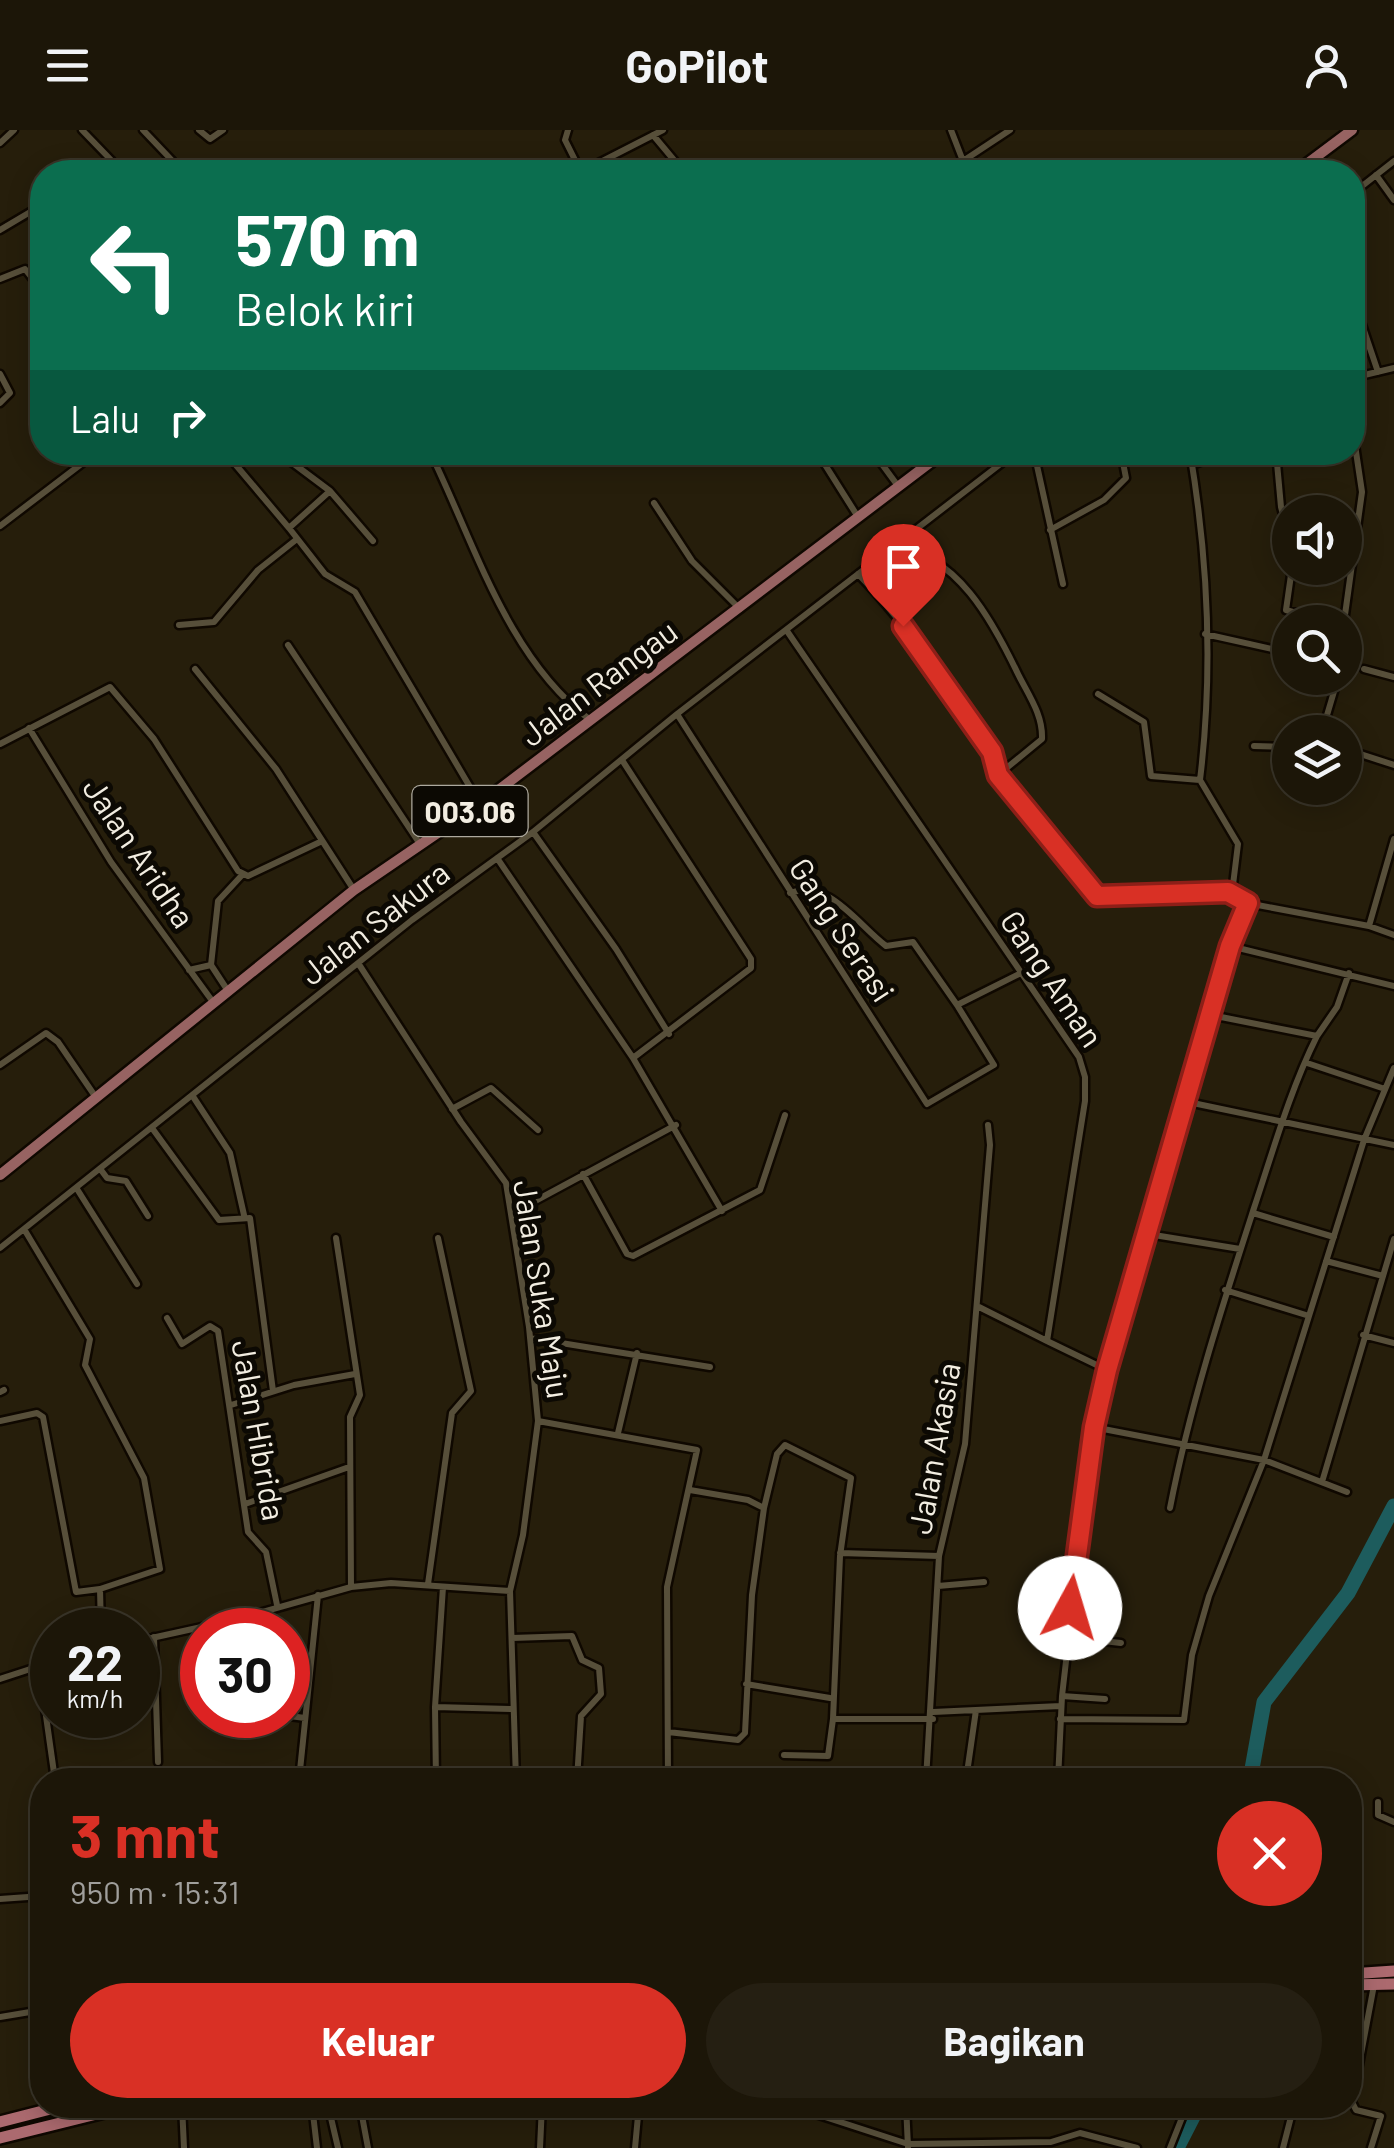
<!DOCTYPE html>
<html lang="id">
<meta charset="utf-8">
<style>
body{margin:0;font-family:Barlow,sans-serif;background:#251f12;color:#f1f3f6;height:100vh;display:flex;flex-direction:column;font-size:38px;white-space:nowrap}
*{box-sizing:border-box;margin:0}
p{font-size:32px;color:#a09f9c}
.icon{flex:none;width:55px;height:55px;fill:none;stroke:currentColor;stroke-width:2;stroke-linecap:round;stroke-linejoin:round}
.map{position:relative;flex:1;overflow:hidden}
.sheet{position:absolute;left:30px;top:1638px;width:1332px;height:350px;display:flex;flex-direction:column;background:#1c1608;border-radius:40px;box-shadow:0 5px 25px #0003,0 0 0 2px #3a3529}
.sheet>*{flex:none}
.hud{position:absolute;left:30px;top:30px;width:1335px;height:305px;border-radius:40px;box-shadow:0 5px 25px #0003,0 0 0 2px #3a3529;background:#0b6e4f;color:#fff;overflow:hidden}
.controls{position:absolute;left:1272px;top:365px;display:grid;gap:20px}
.controls a{display:grid;place-items:center;width:90px;height:90px;border-radius:50%;background:#1c1608;box-shadow:0 5px 25px #0003,0 0 0 2px #3a3529;font-size:50px}
.speed{position:absolute;left:30px;top:1478px;display:flex;gap:20px;font-size:50px;font-weight:700;text-align:center}
.speed>*{display:grid;place-content:center;width:130px;height:130px;border-radius:50%;background:#1c1608;box-shadow:0 5px 25px #0003,0 0 0 2px #3a3529;line-height:1}
.speed small{font-size:25px;font-weight:400}
.speed .limit{border:15px solid #d22;background:#fff;color:#111}
.pin{position:absolute;display:grid;place-items:center;width:85px;height:85px;color:#fff;margin:-102px -42px;border-radius:50% 50% 50% 0;rotate:-45deg;box-shadow:0 0 10px #0007}
.pin .icon{rotate:45deg}
.me{position:absolute;width:110px;margin:-55px;rotate:6deg;stroke-linejoin:round;filter:drop-shadow(0 0 8px #0008)}
.turn{display:flex;align-items:center;gap:35px;height:210px;padding:0 40px;font-size:45px}
.turn .icon{width:130px;height:130px;stroke-width:2.5}
.turn b{display:block;font-size:70px;line-height:85px}
.then{display:flex;align-items:center;height:95px;padding:0 40px;background:#0003;gap:20px;font-size:38px}
.round{display:grid;place-items:center;flex:none;width:105px;height:105px;border-radius:52px;background:#251f12}
.summary{display:flex;align-items:center;justify-content:space-between;height:170px;padding:0 40px}
h1{font-size:60px;font-weight:700;line-height:75px;color:#d93025}
.cta{display:flex;gap:20px;margin-top:auto;padding:20px 40px}
.cta a{flex:1;height:115px;border-radius:60px;background:#d93025;color:#fff;font-size:40px;font-weight:700;line-height:115px;text-align:center}
.cta a+a{background:#251f12;color:#f1f3f6}
header{display:flex;justify-content:space-between;align-items:center;height:130px;padding:0 40px;background:#1c1608;font-size:45px;font-weight:700}
.map>svg:first-child{display:block}
.lines{fill:none;stroke-linecap:round;stroke-linejoin:round}
.river{stroke:#1d5c5d;stroke-width:15}
.minor-casing{stroke:#0f0800;stroke-width:11}
.primary-casing{stroke:#0f0800;stroke-width:15}
.trunk-casing{stroke:#0f0800;stroke-width:16}
.minor{stroke:#574f3a;stroke-width:6}
.primary{stroke:#976362;stroke-width:10}
.trunk{stroke:#ac6a6f;stroke-width:11}
.route-casing{stroke:#8d1f18;stroke-width:25}
.route{stroke:#d93025;stroke-width:18}
.labels{text-anchor:middle;dominant-baseline:central;stroke-width:10;stroke-linejoin:round;paint-order:stroke}
.shield{fill:#0c0903;stroke:#ada99e;stroke-width:2.5}
.shield-label{font-size:30px;font-weight:bold;fill:#f2ede1}
.street-label{font-size:32px;fill:#f2ede1;stroke:#0c0903}
</style>
<header><svg class="icon" aria-label="menu" viewBox="0 0 24 24"><path d="M4 6h16M4 12h16M4 18h16"/></svg>GoPilot<svg class="icon" aria-label="person" viewBox="0 0 24 24"><circle cx="12" cy="8" r="4"/><path d="M4 21q1-7 8-7t8 7"/></svg></header>
<div class="map">
<svg width="1394" height="2018" viewBox="0 0 1394 2018">
<rect width="100%" height="100%" fill="#261e0b"/>
<g class="lines">
<!-- river -->
<path class="river" d="M1250,1650L1264,1572L1348,1463L1394,1376
M1177,2018L1199,1975"/>
<!-- minor casing -->
<g class="minor-casing">
<path id="minor" d="M82,0L112,31
M143,0L183,42
M199,0L210,9L223,0
M568,0L565,10L581,42
M951,0L963,31
M653,5L684,42
M0,13L14,0
M581,42L663,0
M967,42L963,31L1010,0
M1376,45L1394,70
M1352,64L1394,31
M0,100L42,75
M0,149L25,139L42,161
M1352,165L1378,242
M0,244L10,263L0,273
M1352,248L1394,238
M243,322L235,334L289,398
M278,322L330,361L373,411
M430,322C474,412 507,527 589,589
M817,322L858,387
M825,322L834,326L843,322
M873,322L898,356
M1034,322L1063,454
M1190,322C1208,429 1213,543 1200,650
M1276,322L1281,377L1290,410
M1192,335L1227,322
M330,361L289,398L325,444L355,462L480,674
M654,373L692,431L740,479
M0,396L97,322
M1050,400L1104,370L1126,348L1121,322
M892,416C957,423 993,492 1018,544C1029,566 1043,585 1042,609L998,645
M1292,438L1286,480L1327,492
M858,444C896,483 985,596 998,645L1097,766L1227,762L1247,773
M1344,492L1362,362L1352,295
M179,495L214,492L258,440L297,409
M787,501L1079,927L1085,947V971L1047,1211L1107,1240
M1205,504L1290,523
M288,515L420,714
M195,539L276,639L354,760
M1364,539L1394,547
M1098,564L1144,592L1151,646L1200,650L1238,714L1232,763
M677,584L927,974L994,935L957,875L1021,843
M29,598L111,732L213,872
M1322,602L1338,548
M0,614L110,557L154,609L238,741L248,746L320,712
M1254,616L1290,617
M1345,619L1394,635
M533,702L616,819L669,904
M497,728L633,928L751,838V829L622,630
M790,763C828,748 858,795 886,816L913,812L957,875
M1369,796L1394,805
M1230,816L1394,856
M211,835L218,771L243,744
M360,836L461,992L506,1053L529,1197L538,1291L523,1405L510,1461L516,1650
M189,840L211,835L228,861
M1317,906L1337,877L1349,843
M633,928L722,1081
M1307,933L1385,959
M0,935L46,903L58,912L97,969
M192,965L230,1023L244,1085
M1188,972L1394,1015
M452,979L491,958L538,1000
M152,998L219,1090L250,1088L273,1261
M101,1040L107,1048L126,1051L148,1086
M583,1044L627,1124L633,1126L760,1060L785,985
M77,1059L137,1154
M1253,1083L1334,1107
M511,1084L676,995
M1148,1104L1240,1119
M336,1108L360,1265L350,1287L351,1457
M0,1118L412,790L533,702L677,584L1016,322
M1326,1131L1383,1146
M1225,1160L1306,1185
M979,1177L1047,1211
M167,1188L182,1214L210,1196L218,1201L248,1402L266,1422L277,1475
M1363,1205L1394,1213
M530,1208L710,1237
M0,1262L4,1260
M231,1275L294,1255L355,1244
M0,1291L37,1283L43,1287L76,1462L100,1459L160,1439L144,1348L85,1235L90,1209L24,1099
M538,1291L697,1320L667,1457L668,1650
M1093,1297L1264,1330L1347,1362
M618,1303L637,1223
M1322,1352L1394,1109
M245,1374L349,1337
M764,1378L777,1324L785,1315L851,1348L840,1426L833,1589H933
M1170,1378C1190,1275 1222,1177 1254,1078C1273,1021 1290,960 1317,906L1211,885
M840,1423L939,1426
M428,1454L452,1283L471,1261L438,1108
M938,1456L984,1452
M100,1459L101,1500
M154,1507L158,1632
M1067,1507L1121,1513
M512,1508L572,1506L582,1530L599,1538L601,1564L581,1586L577,1650
M138,1511L238,1489L351,1457L391,1453L510,1461
M39,1536L55,1650
M0,1549L52,1532
M746,1554L830,1568
M1062,1566L1105,1569
M435,1577L511,1579
M933,1582L1061,1576
M282,1585L305,1588
M1060,1589L1184,1590L1192,1525L1209,1466L1264,1330L1364,1010L1394,938
M668,1602L738,1610L745,1603L752,1465L764,1378L748,1370L690,1360
M784,1625L828,1626L833,1589
M299,1650L318,1465
M436,1650L435,1577L443,1457
M926,1650L939,1426L965,1314L990,1015L988,995
M966,1650L976,1580
M1058,1650L1062,1566L1093,1297L1239,789L1247,773L1369,796L1394,709
M1378,1672V1685L1394,1692
M0,1769L42,1766
M0,1887L42,1880
M182,1975L184,2018
M312,1975L317,2018
M328,1975L338,2018
M360,1975L368,2018
M788,1975L908,2014L1051,2012L1080,2003L1137,2018
M906,1975L908,2017
M540,2018L542,1975
M635,2018L639,1975
M1170,2018L1187,1975
M1283,2018L1294,1975
M1371,2018L1381,1986L1356,1980L1352,1972L1374,1855"/>
</g>
<!-- primary casing -->
<g class="primary-casing">
<path id="primary" d="M1296,42L1352,0
M0,1045L354,760L480,674L944,322"/>
</g>
<!-- trunk casing -->
<g class="trunk-casing">
<path id="trunk" d="M1350,1844L1394,1841
M1350,1855L1394,1854
M0,1992L66,1975
M0,2008L133,1975"/>
</g>
<!-- minor -->
<use href="#minor" class="minor"/>
<!-- primary -->
<use href="#primary" class="primary"/>
<!-- trunk -->
<use href="#trunk" class="trunk"/>
</g>
<g class="lines">
<!-- route casing -->
<g class="route-casing">
<path id="route" d="M903,496L992,622L998,645L1097,766L1228,762L1248,773L1230,816L1107,1240L1094,1297L1070,1478"/>
</g>
<!-- route -->
<use href="#route" class="route"/>
</g>
<g class="labels">
<!-- shield labels -->
<rect class="shield" x="412.5" y="656" width="115" height="50" rx="8"/>
<g class="shield-label">
<text x="470" y="681">003.06</text>
</g>
<!-- street labels -->
<g class="street-label">
<text transform="translate(598 552) rotate(-37)">Jalan Rangau</text>
<text transform="translate(140 722) rotate(56)">Jalan Aridha</text>
<text transform="translate(374 792) rotate(-38)">Jalan Sakura</text>
<text transform="translate(843 799) rotate(57)">Gang Serasi</text>
<text transform="translate(1053 848) rotate(56)">Gang Aman</text>
<text transform="translate(543 1159) rotate(81)">Jalan Suka Maju</text>
<text transform="translate(260 1300) rotate(80)">Jalan Hibrida</text>
<text transform="translate(933 1318) rotate(-80)">Jalan Akasia</text>
</g>
</g>
</svg>
<div class="controls">
<a><svg class="icon" aria-label="sound" viewBox="0 0 24 24"><path d="M4 9h4l5-4v14l-5-4H4zM17 9q2 3 0 6"/></svg></a>
<a><svg class="icon" aria-label="search" viewBox="0 0 24 24"><circle cx="10" cy="10" r="6"/><path d="M15 15l6 6"/></svg></a>
<a><svg class="icon" aria-label="layers" viewBox="0 0 24 24"><path d="M12 4l9 5-9 5-9-5zM3 14l9 5 9-5"/></svg></a>
</div>
<div class="speed"><div>22<small>km/h</small></div><div class="limit">30</div></div>
<div class="pin" style="left:903px;top:496px;background:#d93025"><svg class="icon" aria-label="arrive" viewBox="0 0 24 24"><path d="M6 21V4h12l-3 4 3 4H6"/></svg></div>
<svg class="me" style="left:1070px;top:1478px" viewBox="-20 -20 40 40"><circle r="19" fill="#fff"/><path d="M0-13L10 11 0 6-10 11z" fill="#d93025"/></svg>
<div class="hud">
<div class="turn"><svg class="icon" aria-label="left" viewBox="0 0 24 24"><path d="M17 20v-9H6M10 6l-5 5 5 5"/></svg><div><b>570 m</b>Belok kiri</div></div>
<div class="then">Lalu<svg class="icon" aria-label="right" viewBox="0 0 24 24"><path d="M7 20v-9h11M14 6l5 5-5 5"/></svg></div>
</div>
<section class="sheet">
<div class="summary"><div><h1>3 mnt</h1><p>950 m · 15:31</p></div><a class="round" style="background:#d93025;color:#fff"><svg class="icon" aria-label="close" viewBox="0 0 24 24"><path d="M6 6l12 12M18 6L6 18"/></svg></a></div>
<div class="cta"><a>Keluar</a><a>Bagikan</a></div>
</section>
</div>
